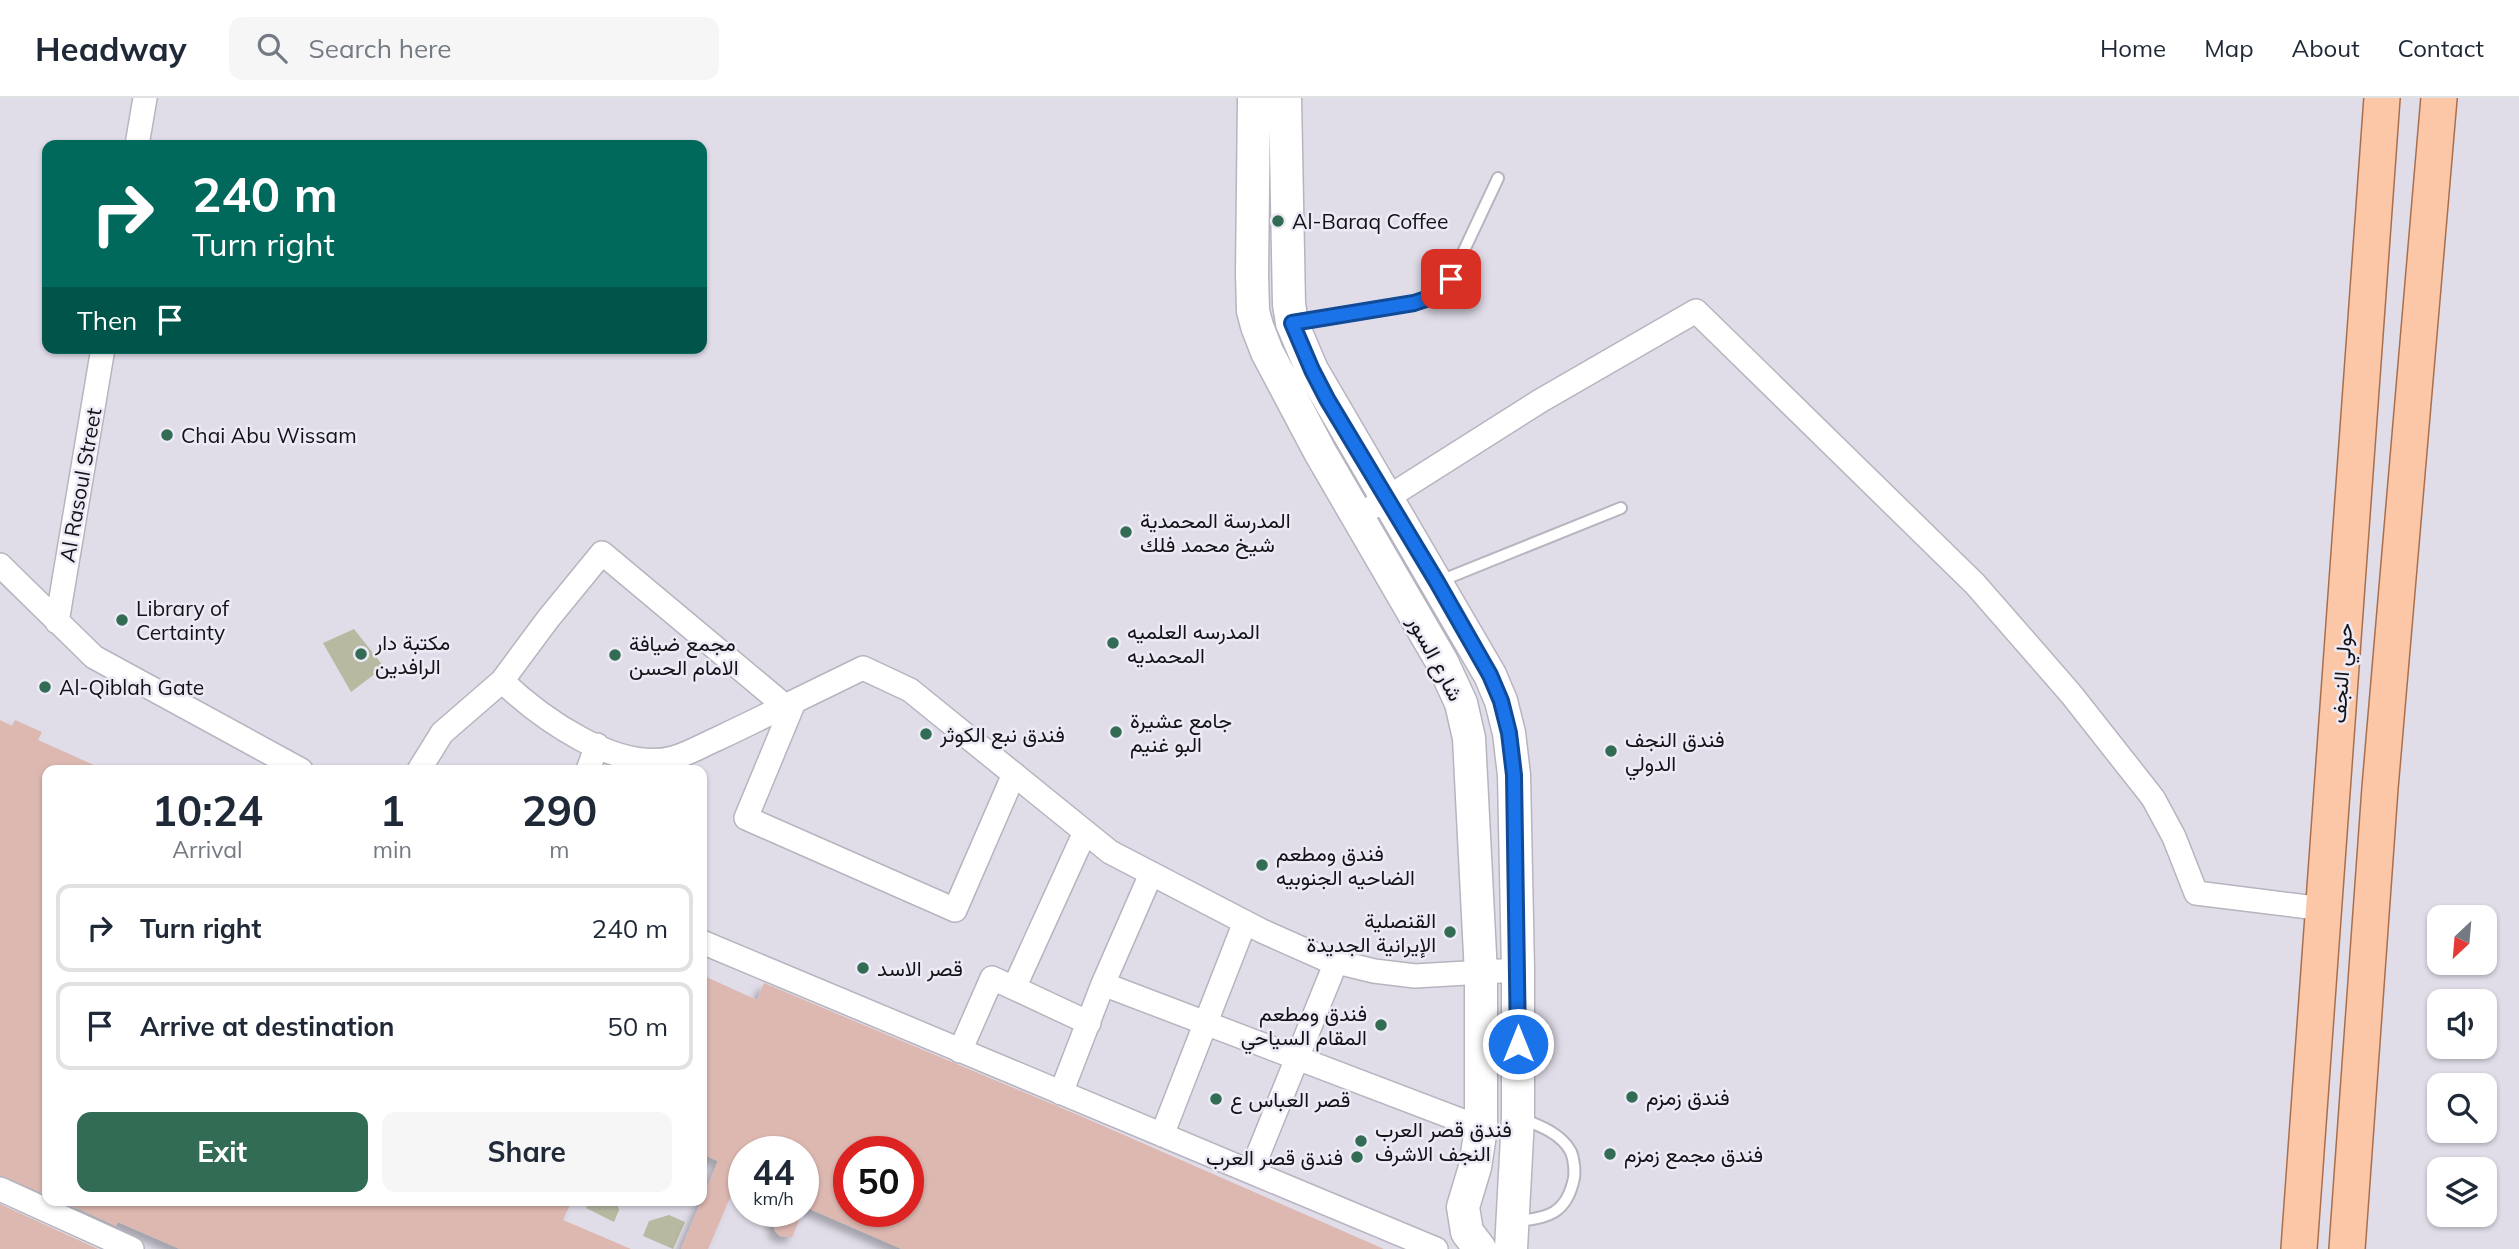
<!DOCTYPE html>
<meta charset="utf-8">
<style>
body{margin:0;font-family:Mulish,Vazirmatn,sans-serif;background:#f6f6f7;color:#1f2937;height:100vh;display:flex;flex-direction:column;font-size:26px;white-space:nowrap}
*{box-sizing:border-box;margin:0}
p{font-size:23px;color:#747a83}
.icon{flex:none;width:38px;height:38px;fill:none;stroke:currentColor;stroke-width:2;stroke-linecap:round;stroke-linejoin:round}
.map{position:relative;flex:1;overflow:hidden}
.panel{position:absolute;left:42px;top:667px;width:665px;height:441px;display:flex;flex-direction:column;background:#fff;border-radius:14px;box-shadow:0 2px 5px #0004}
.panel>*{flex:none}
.guide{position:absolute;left:42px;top:42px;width:665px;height:214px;border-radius:14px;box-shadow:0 2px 5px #0004;background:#00695c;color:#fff;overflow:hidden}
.needle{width:46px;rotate:206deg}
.tools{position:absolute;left:2427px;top:807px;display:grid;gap:14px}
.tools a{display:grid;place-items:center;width:70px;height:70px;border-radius:14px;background:#fff;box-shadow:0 2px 5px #0004;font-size:35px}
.speed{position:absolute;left:728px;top:1038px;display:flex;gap:14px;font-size:35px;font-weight:700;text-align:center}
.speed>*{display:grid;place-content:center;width:91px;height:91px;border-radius:50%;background:#fff;box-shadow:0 2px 5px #0004;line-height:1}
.speed small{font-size:18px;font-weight:400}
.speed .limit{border:10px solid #d22;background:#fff;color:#111}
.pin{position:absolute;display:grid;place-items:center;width:60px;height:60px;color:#fff;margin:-30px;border-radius:14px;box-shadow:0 4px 10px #0006}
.me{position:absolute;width:77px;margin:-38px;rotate:0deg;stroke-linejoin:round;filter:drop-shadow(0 0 5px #0008)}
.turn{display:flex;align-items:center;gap:24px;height:147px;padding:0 35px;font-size:32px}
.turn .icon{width:91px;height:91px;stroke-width:2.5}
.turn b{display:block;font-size:49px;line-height:60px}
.then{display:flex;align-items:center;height:66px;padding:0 35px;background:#0003;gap:14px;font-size:26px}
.eta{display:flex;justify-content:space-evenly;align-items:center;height:119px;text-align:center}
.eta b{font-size:42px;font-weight:700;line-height:49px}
.button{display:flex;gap:14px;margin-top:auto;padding:14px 35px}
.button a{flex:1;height:80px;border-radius:14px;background:#326c54;color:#fff;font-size:28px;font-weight:700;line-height:80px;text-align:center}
.button a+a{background:#f6f6f7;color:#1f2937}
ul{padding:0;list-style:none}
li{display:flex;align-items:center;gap:21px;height:88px;margin:0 14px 10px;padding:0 21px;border:4px solid #e0e1e3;border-radius:14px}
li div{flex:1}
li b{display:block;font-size:26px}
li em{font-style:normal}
header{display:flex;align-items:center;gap:42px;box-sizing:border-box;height:98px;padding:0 35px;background:#fff;border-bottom:2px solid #e0e1e3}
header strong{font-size:33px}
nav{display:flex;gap:38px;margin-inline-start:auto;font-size:24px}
.search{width:490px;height:63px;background:#f6f6f7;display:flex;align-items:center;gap:18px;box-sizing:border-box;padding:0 24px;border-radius:14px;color:#747a83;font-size:26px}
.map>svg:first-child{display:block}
.green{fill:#b7baa1}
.building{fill:#ddb8b1;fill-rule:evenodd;filter:url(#shadow)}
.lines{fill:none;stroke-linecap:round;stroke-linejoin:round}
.lane-casing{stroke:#b7b4bf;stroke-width:14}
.street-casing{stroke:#b7b4bf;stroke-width:26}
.secondary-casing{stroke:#b7b4bf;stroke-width:35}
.primary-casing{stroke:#a96f4d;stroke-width:38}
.lane{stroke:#fff;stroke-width:10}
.street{stroke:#fff;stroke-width:23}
.secondary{stroke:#fff;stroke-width:32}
.primary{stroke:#fcc7a6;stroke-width:35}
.route-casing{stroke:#114b97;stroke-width:18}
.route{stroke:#1a73e8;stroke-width:12}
.poi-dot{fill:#326c54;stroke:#edeaf6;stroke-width:2.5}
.labels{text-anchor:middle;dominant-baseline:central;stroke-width:5;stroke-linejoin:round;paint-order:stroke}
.poi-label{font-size:21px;fill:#131216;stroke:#edeaf6;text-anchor:start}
.street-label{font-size:21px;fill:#131216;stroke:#edeaf6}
</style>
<header>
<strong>Headway</strong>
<div class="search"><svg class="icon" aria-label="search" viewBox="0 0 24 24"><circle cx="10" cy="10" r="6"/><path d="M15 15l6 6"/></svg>Search here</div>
<nav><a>Home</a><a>Map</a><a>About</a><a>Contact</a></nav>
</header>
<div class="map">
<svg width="2519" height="1151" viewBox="0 0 2519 1151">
<defs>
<filter id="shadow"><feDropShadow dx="-6" dy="6" stdDeviation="3.5" flood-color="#0004"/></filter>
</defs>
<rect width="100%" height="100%" fill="#e0dde9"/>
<!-- green -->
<path class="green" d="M354,531L384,569L351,594L323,545Z
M616,1103L619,1112L614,1124L586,1110L589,1103Z
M669,1117L685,1124L673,1151L643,1138L649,1123Z"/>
<!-- building -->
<path class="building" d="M0,622L12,628L15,622L42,634L38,642L105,672H47V1097L0,1077Z
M702,877L757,902L764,885L1083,1019L1384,1151H902L803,1108V1054H744V1083L738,1081L708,1151H681L718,1063L702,1056ZM849,1054H908V1113H849Z
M59,1102H572L563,1122L631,1151H180L118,1124L116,1128Z
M0,1106L98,1151H0Z
M780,1113H803L792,1139L780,1138L775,1133L772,1120Z"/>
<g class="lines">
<!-- lane casing -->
<g class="lane-casing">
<path id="lane" d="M1295,225L1414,205L1444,195L1498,80
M1440,483L1621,410
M1515,1123C1548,1121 1567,1115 1574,1080C1575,1073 1574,1061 1571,1054C1562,1036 1539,1027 1522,1021"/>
</g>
<!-- street casing -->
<g class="street-casing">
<path id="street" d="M137,47L145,0
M1357,419L1540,303L1696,213L1975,486L2071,596L2153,700L2174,739L2196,795L2324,811
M0,467L94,559L301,672
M57,524L103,250
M502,583C541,620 617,675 673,660C688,656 703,647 717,641C740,630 763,619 785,608
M794,604L746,720L955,812L1014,676
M419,672L442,635L502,583L548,521L602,455L785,608L863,570L910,592L1110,754L1262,833L1325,861L1374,873L1415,878L1518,872
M588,672L597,647
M1085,734L1014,890L1089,925
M1151,776L1103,886L1481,1030
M702,844L1251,1074
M1336,864L1251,1074L1436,1151
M960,953L992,880L1014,890
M1061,995L1103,886
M1162,1037L1245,824
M0,1091L132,1151"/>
</g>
<!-- secondary casing -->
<g class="secondary-casing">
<path id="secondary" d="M1254,0L1252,176L1253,213L1257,228L1267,254L1320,354L1442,564L1461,605L1469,640L1481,876V1030L1475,1069L1463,1109L1467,1134L1480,1151
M1285,0L1289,206L1292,225L1312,272L1490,577L1501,603L1509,635L1514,677L1518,872V1020L1511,1151"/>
</g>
<!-- primary casing -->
<g class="primary-casing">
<path id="primary" d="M2299,1151L2382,0
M2347,1151L2380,690L2439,0"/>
</g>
<!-- lane -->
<use href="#lane" class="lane"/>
<!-- street -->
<use href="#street" class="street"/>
<!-- secondary -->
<use href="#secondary" class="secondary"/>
<!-- primary -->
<use href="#primary" class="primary"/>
</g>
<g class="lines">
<!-- route casing -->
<g class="route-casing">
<path id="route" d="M1451,181L1444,195L1414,205L1292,225L1312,272L1327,301L1437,484L1490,577L1501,603L1509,635L1514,677L1518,946"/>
</g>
<!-- route -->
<use href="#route" class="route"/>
</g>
<!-- markers -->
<g class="poi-dot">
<circle cx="1278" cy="123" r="7"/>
<circle cx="167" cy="337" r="7"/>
<circle cx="1126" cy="434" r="7"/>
<circle cx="122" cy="522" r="7"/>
<circle cx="1113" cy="545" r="7"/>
<circle cx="361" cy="556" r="7"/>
<circle cx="615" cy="557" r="7"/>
<circle cx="45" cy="589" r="7"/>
<circle cx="1116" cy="634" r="7"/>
<circle cx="926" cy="636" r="7"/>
<circle cx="1611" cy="653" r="7"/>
<circle cx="1262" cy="767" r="7"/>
<circle cx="1450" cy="834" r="7"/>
<circle cx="863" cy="870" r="7"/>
<circle cx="1381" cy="927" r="7"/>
<circle cx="1632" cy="999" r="7"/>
<circle cx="1216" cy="1001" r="7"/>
<circle cx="1361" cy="1043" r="7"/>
<circle cx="1610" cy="1056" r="7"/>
<circle cx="1357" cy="1059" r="7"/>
</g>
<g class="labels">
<!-- poi labels -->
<g class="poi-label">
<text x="1292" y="123">Al-Baraq Coffee</text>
<text x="181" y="337">Chai Abu Wissam</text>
<text x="1140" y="422">المدرسة المحمدية<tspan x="1140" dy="24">شيخ محمد فلك</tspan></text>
<text x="136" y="510">Library of<tspan x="136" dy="24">Certainty</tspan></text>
<text x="1127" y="533">المدرسه العلمیه<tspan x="1127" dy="24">المحمدیه</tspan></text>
<text x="375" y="544">مكتبة دار<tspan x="375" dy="24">الرافدين</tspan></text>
<text x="629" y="545">مجمع ضيافة<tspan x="629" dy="24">الامام الحسن</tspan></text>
<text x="59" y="589">Al-Qiblah Gate</text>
<text x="1130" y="622">جامع عشيرة<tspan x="1130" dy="24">البو غنيم</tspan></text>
<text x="940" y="636">فندق نبع الكوثر</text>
<text x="1625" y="641">فندق النجف<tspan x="1625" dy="24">الدولي</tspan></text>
<text x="1276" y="755">فندق ومطعم<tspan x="1276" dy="24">الضاحيه الجنوبيه</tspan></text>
<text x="1436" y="822" text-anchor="end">القنصلية<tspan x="1436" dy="24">الإيرانية الجديدة</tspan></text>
<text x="877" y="870">قصر الاسد</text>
<text x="1367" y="915" text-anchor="end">فندق ومطعم<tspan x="1367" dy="24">المقام السياحي</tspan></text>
<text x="1646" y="999">فندق زمزم</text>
<text x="1230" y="1001">قصر العباس ع</text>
<text x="1375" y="1031">فندق قصر العرب<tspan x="1375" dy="24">النجف الاشرف</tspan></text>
<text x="1624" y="1056">فندق مجمع زمزم</text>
<text x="1343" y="1059" text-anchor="end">فندق قصر العرب</text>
</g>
<!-- street labels -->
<g class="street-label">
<text transform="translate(80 387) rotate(-80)">Al Rasoul Street</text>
<text transform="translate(1436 560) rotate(62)">شارع السور</text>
<text transform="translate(2341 575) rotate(-86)">حولي النجف</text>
</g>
</g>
</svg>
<div class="tools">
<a><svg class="needle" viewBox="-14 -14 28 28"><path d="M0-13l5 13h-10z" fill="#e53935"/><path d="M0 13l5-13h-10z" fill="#747a83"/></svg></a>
<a><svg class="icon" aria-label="sound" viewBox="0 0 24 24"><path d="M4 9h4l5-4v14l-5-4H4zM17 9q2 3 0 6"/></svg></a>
<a><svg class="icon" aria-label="search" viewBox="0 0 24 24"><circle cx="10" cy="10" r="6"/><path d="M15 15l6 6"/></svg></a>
<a><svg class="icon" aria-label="layers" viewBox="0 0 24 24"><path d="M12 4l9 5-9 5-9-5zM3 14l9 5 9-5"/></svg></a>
</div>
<div class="speed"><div>44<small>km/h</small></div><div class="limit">50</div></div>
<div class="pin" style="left:1451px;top:181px;background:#d93025"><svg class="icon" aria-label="arrive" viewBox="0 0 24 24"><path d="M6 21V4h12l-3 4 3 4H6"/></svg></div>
<svg class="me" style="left:1518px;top:946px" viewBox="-20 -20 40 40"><circle r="17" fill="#1a73e8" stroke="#fff" stroke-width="3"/><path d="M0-11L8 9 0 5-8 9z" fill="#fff"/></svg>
<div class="guide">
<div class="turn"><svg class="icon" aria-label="right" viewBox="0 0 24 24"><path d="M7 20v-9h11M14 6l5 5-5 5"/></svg><div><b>240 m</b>Turn right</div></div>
<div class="then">Then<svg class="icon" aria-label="arrive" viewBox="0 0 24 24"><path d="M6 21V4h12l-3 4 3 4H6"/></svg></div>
</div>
<section class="panel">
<div class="eta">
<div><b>10:24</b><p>Arrival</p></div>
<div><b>1</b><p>min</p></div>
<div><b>290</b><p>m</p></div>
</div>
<ul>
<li><svg class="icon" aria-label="right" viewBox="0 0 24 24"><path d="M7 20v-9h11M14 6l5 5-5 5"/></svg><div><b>Turn right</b></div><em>240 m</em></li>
<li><svg class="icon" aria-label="arrive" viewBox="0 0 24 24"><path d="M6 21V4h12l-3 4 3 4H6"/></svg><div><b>Arrive at destination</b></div><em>50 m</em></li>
</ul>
<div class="button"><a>Exit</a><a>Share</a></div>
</section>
</div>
